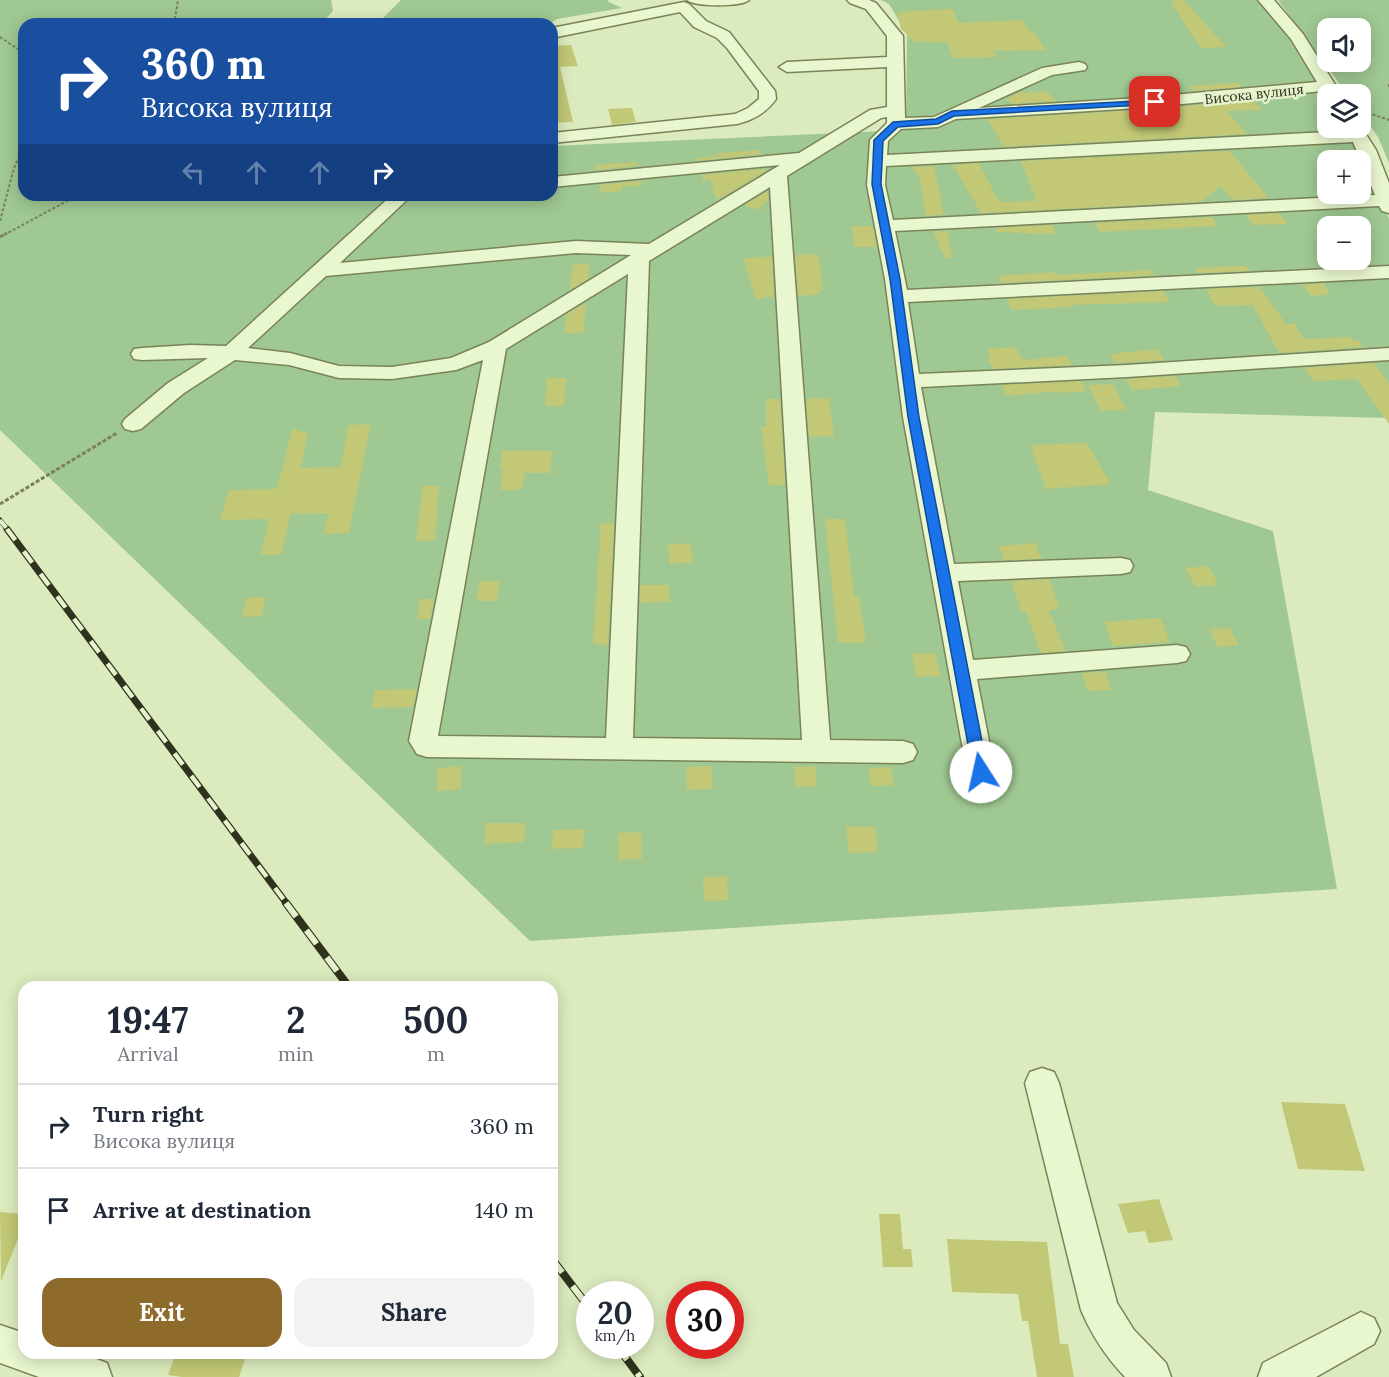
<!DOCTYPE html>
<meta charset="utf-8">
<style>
body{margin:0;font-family:Lora,serif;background:#f2f2f3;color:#1f2937;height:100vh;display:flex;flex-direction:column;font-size:22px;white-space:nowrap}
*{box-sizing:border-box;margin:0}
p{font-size:20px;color:#747a83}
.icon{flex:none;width:33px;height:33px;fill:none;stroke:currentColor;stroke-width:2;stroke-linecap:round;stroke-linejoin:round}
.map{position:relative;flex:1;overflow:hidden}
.panel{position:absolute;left:18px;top:981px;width:540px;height:378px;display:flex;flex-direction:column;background:#fff;border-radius:18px;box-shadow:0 3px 15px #0003}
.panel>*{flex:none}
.hud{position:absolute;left:18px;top:18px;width:540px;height:183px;border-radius:18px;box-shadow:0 3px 15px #0003;background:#1a4fa0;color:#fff;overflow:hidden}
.tools{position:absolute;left:1317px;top:18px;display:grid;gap:12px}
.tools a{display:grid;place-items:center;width:54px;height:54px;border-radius:12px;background:#fff;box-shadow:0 3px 15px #0003;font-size:30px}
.speed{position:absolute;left:576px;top:1281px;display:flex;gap:12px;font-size:30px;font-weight:700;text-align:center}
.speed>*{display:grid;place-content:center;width:78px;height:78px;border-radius:50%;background:#fff;box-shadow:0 3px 15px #0003;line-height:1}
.speed small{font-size:15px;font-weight:400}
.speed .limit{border:9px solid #d22;background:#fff;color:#111}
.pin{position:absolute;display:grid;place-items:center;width:51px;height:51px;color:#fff;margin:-26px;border-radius:12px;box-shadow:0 3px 9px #0006}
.me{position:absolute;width:66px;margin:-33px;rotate:350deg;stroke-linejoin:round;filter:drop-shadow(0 0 4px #0008)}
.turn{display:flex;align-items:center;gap:21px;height:126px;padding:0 24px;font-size:27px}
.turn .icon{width:78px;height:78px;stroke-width:2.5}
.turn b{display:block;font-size:42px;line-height:51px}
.lanes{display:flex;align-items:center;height:57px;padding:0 24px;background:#0003;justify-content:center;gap:30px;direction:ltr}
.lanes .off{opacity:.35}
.eta{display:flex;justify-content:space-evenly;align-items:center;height:102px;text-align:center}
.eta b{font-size:36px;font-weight:700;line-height:42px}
.action{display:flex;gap:12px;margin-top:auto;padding:12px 24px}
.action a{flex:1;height:69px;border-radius:18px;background:#8e6b2a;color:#fff;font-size:24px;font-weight:700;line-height:69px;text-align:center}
.action a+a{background:#f2f2f3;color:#1f2937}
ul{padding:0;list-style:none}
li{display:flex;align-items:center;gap:18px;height:84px;padding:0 24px;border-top:2px solid #e0e1e3}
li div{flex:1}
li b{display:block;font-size:22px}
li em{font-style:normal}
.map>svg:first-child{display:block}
.green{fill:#9fc893;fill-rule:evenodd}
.building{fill:#c2c875}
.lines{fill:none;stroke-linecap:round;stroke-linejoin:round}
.minor-casing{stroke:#7a8257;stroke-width:3}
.path-far1{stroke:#7a8257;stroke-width:2;stroke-dasharray:3 2;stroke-linecap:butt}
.path{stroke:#7a8257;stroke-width:3;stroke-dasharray:4 2;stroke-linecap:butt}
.minor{fill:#e9f7d0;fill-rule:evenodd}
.rail-far2-casing{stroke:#2f321c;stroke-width:5}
.rail-far1-casing{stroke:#2f321c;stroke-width:7}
.rail-casing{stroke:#2f321c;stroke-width:8}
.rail-far2{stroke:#e5f3cd;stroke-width:4;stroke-dasharray:10;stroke-linecap:butt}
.rail-far1{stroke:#e5f3cd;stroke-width:4.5;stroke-dasharray:14;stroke-linecap:butt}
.rail{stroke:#e5f3cd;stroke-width:6;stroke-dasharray:17;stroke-linecap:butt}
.route{fill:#1a73e8;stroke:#114b97;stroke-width:1.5}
.labels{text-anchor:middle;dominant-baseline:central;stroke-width:5;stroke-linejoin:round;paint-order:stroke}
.far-street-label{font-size:14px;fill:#2f321c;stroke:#e5f3cd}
</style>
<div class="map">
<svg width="1389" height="1377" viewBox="0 0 1389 1377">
<rect width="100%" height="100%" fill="#dbebbe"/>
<!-- green -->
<path class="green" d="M0,0H331L333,11L321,24H24V195H552V146L906,130L907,34L889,4L881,0H1262L1296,42L1328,94V128H1348L1363,153L1389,219V418L1155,412L1148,490L1273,531L1337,889L530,941L0,430ZM1328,160H1360V194H1328ZM1328,226H1360V260H1328Z
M401,0H609L607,1L622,8L557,19L549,24H377Z
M1278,0H1389V163L1378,137L1361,113L1360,94H1347ZM1328,28H1360V62H1328Z"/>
<!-- building -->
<path class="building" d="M1173,0H1184L1226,47L1201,48L1171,2Z
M952,9L959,23L1023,20L1029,31H1034L1046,50L993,51L998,57L953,58L947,42H915L901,29L897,12Z
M571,45L578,66L560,67L573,122L552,123V46Z
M1238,83L1241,87L1193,91L1189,86Z
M1022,91L1023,93L1047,91L1056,101L1013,104L1005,99Z
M1253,100L1262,110L1227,111L1247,134L1004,147L987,119L1139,110Z
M632,108L636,122L612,125L608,109Z
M759,150L761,154L697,161V158L719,156L718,153Z
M1230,151L1268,198L1233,200L1221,186L1201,202L981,213L953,165L979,163L999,202L1036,201L1021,161Z
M637,162L638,166L596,170L595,165Z
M934,166L944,215L926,216L920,180L912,167Z
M765,169L766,171L717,200L710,180L703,181L702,175Z
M641,181L643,185L621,187L622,191L601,193L599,185Z
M768,191V200L757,210L744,205Z
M1279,213L1288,224L1253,225L1245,215Z
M1212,217L1218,226L1099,232L1095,223Z
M1053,225L1056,234L997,232L996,228Z
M851,226H873L877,247H855Z
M933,231H947L952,257L945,259Z
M818,254L823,290H819L820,294L798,296L795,255Z
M772,256L774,297L756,299L743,259Z
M573,263L589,264L588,279L570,290Z
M1246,266L1249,271L1198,273L1195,268Z
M1152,270L1155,275L1001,283L998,276L1056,272L1058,275Z
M1324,283L1330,294L1311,296L1302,285Z
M1260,287L1286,324H1295L1304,339L1350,337L1353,340H1358L1363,347L1279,353L1253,305L1215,306L1206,289Z
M1164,291L1169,302L1071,305L1072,307L1012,310L1007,299Z
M586,303L583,333H564L566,314Z
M1016,347L1023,360L1066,356L1072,365L993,369L987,358H991L987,349Z
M1157,349L1164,360L1116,363L1110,354Z
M1374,363L1389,383V424L1357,379L1313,381L1304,368Z
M1175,376L1181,386L1132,390L1126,379Z
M547,378H566L564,406H545Z
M1081,381L1087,391L1063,393L1061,391L1007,396L1001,385Z
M1113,384L1126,409L1101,411L1088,385Z
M829,398L834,436L809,437L806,399Z
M766,399H780L785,485H769L761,426H766Z
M371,424L349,533L324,534L328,513L291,514L281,555H261L269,519L220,520L229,490L277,489L292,429L308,433L301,468L341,467L348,425Z
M1087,443L1111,484L1046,489L1030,445Z
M502,451H552L550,473H524L522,489L500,490L503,469H500Z
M423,485L439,487L435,540L416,541Z
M825,519H845L854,597H859L866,643H838Z
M601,523H614L608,645L593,644Z
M690,543L693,562L670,564L667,545Z
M1036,543L1041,559L1004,560L999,546Z
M1209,566L1218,585L1195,587L1186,568Z
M1049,579L1060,609L1049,610L1066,651L1041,653L1025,611L1022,612L1011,581Z
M479,581H499L497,601H477Z
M640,585H669L670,602L640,603Z
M266,597L262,616L242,617L246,598Z
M420,599H434L430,619H417Z
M1160,618L1170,642L1113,646L1104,622Z
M1230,628L1239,645L1217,647L1209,629Z
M935,653L941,676L916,677L912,654Z
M1105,672L1112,690L1088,691L1082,673Z
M417,689L413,707L372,708L375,690Z
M461,766V789L437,791V768Z
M711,766L713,789L687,790L686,767Z
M815,766L817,786L795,787L794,767Z
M891,767L894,785L871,786L869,768Z
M486,823H525L524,842L485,844Z
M846,827H875L878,852L849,853Z
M584,829L583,848L552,849L553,830Z
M641,832L642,859L618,860V833Z
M727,876L728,900L704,901L703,877Z
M1281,1102L1345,1104L1365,1171L1298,1169Z
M1159,1199L1173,1240L1149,1243L1145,1231L1128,1233L1118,1204Z
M0,1212L24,1214V1224L1,1281Z
M879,1214H900L903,1249H911L913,1267H883Z
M947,1239L1047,1242L1060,1344H1068L1074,1377H1037L1028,1321H1022L1018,1294L952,1292Z
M176,1353H247L239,1377H182L168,1375Z"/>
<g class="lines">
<!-- minor casing -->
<g class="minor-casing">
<path id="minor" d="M687,0H749C742,7 694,7 687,0Z
M847,0H869L876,3L903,36L905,118L934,117L1042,68L1079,62L1085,64L1087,67L1085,70L1052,75L979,108L1139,98L1317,82L1291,39L1258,0H1274L1303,34L1341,94H1328V98L1323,91L1139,108L956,119L938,127L901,129L888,141L887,155L1347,131L1346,128H1360V125L1376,150L1389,183V213L1382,211L1379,206L895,231L907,290L1389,266V278L908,302L919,374L1127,365L1389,348V360L1127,377L921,387L954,564L1121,558L1130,560L1133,566L1130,572L1121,574L958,581L973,660L1177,645L1186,647L1190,654L1186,661L1177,663L977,679L995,772L991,780L981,783L971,780L967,772L903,417L885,279L867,185L870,140L887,123V117L881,118L787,176L830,740L903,741L913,744L917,752L913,760L903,763L427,757L417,754L409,741L483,360L456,370L392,379L339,378L289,365L235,360L184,393L141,429L133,431L125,429L122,424L125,419L168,383L208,358L142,360L134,359L131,354L134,349L142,348L190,345L226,346L392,195H412L340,263L576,241L649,244L780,165L552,187V177L799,153L870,110L887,107V67L787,72L779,67L787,62L887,57V36L866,9L850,3ZM1353,142L1375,195L893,220L885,185L886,166ZM770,187L802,740L633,738L649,261ZM576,253L631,255L489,342L451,358L392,367L339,366L290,353L248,348L326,276ZM628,274L606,738L438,736L506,349Z
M684,2L689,4L706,21L729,32L775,91L776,99C766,113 754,120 737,124L552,143V133L735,114L748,108L759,99V91L727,48L717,38L694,27L680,12L552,38V28Z
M1042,1068L1054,1072L1059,1083L1117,1303L1134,1330L1166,1363L1171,1377H1125C1106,1357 1092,1336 1081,1310L1025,1083L1030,1072Z
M1361,1312L1374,1318L1380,1331L1374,1344L1316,1377H1258L1263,1363Z
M0,1325L24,1333V1353H80L107,1363L112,1377H39L0,1363Z"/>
</g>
<!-- path-far1 -->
<path class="path-far1" d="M174,24L178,0
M0,37L24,53
M1389,84V88
M1360,106L1372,114L1389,120
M0,221L14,168L24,146
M4,235L78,195"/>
<!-- path -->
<path class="path" d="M0,237L7,233
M0,504L117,433"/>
<!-- minor -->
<use href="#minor" class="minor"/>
<!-- rail-far2 casing -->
<g class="rail-far2-casing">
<path id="rail-far2" d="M0,520L8,530"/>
</g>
<!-- rail-far1 casing -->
<g class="rail-far1-casing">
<path id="rail-far1" d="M7,529L287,904"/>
</g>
<!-- rail casing -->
<g class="rail-casing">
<path id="rail" d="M286,903L349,987
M552,1259L590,1309
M617,1346L640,1377"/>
</g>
<!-- rail-far2 -->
<use href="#rail-far2" class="rail-far2"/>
<!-- rail-far1 -->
<use href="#rail-far1" class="rail-far1"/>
<!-- rail -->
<use href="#rail" class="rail"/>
</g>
<!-- route -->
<path class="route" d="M1155,100L1159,102L1158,104L954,116L938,124L898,127L883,141L881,184L900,279L919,417L988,772L986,776H975L973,772L908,417L890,279L872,184L874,140L893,122L936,119L952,111Z"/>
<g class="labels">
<!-- far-street labels -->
<g class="far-street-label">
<text transform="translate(1254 94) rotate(-6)">Висока вулиця</text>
</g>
</g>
</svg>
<div class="tools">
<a><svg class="icon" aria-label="sound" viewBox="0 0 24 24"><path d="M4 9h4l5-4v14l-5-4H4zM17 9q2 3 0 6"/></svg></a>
<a><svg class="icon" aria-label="layers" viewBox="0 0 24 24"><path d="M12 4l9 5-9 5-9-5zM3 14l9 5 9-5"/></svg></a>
<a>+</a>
<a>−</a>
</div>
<div class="speed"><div>20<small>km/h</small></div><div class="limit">30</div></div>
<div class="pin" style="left:1155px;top:102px;background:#d93025"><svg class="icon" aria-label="arrive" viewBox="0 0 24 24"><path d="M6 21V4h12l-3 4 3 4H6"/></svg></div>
<svg class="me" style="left:981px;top:772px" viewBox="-20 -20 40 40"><circle r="19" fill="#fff"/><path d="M0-13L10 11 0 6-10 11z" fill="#1a73e8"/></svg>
<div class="hud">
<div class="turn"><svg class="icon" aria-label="right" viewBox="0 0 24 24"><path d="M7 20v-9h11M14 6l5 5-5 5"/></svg><div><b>360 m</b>Висока вулиця</div></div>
<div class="lanes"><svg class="icon off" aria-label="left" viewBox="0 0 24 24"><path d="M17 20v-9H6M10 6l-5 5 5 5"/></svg><svg class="icon off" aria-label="ahead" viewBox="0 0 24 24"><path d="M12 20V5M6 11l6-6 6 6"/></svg><svg class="icon off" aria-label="ahead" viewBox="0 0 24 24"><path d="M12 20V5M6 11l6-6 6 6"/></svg><svg class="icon" aria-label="right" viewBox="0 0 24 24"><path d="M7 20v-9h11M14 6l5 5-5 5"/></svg></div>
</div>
<section class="panel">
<div class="eta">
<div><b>19:47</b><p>Arrival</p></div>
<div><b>2</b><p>min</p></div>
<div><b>500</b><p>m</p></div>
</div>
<ul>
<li><svg class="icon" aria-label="right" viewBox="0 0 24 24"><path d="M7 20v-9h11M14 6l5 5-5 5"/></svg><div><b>Turn right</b><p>Висока вулиця</p></div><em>360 m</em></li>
<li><svg class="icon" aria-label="arrive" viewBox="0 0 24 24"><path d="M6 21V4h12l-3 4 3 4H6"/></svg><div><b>Arrive at destination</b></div><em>140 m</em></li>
</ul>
<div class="action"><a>Exit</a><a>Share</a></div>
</section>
</div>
